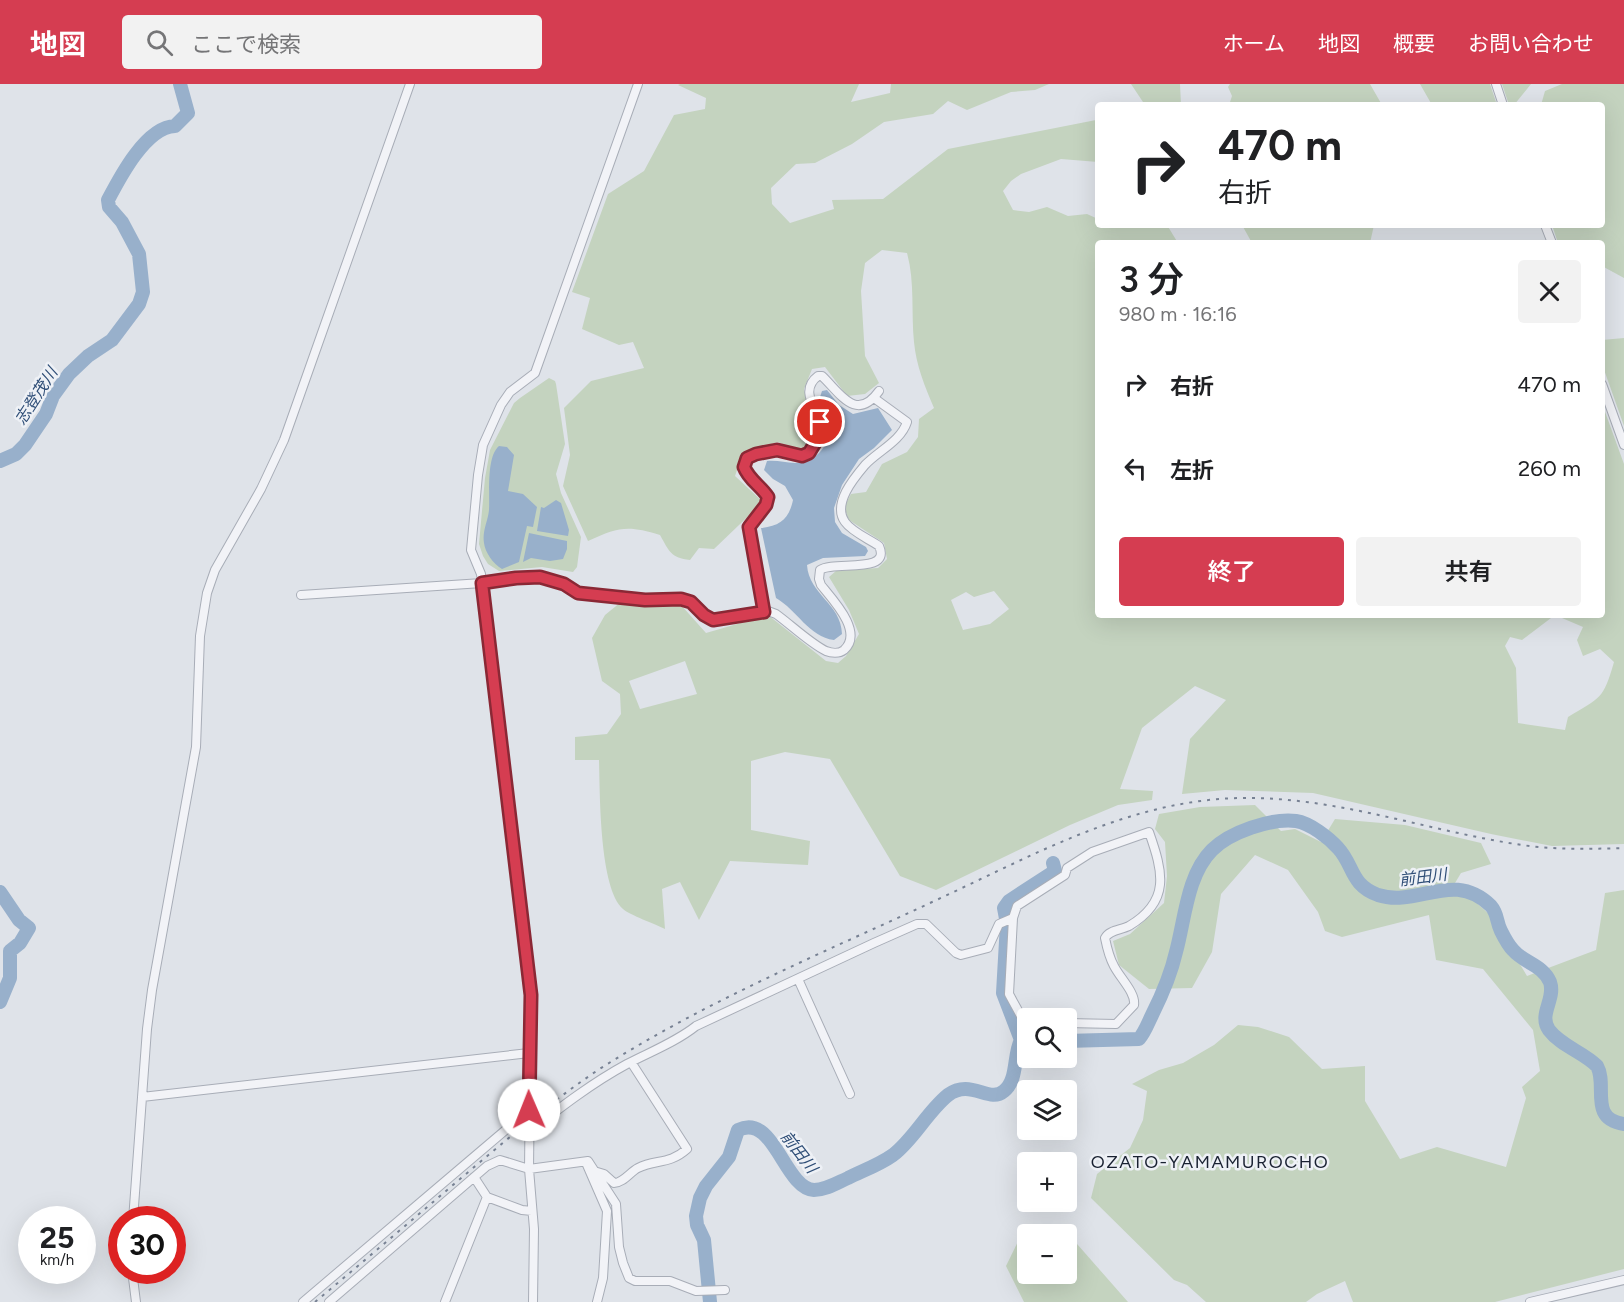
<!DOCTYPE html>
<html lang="ja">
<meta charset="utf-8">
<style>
body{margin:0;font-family:Figtree,"Noto Sans JP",sans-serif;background:#f2f2f2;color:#202124;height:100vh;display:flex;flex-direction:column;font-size:22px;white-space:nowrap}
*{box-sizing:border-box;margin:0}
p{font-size:20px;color:#757577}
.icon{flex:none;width:33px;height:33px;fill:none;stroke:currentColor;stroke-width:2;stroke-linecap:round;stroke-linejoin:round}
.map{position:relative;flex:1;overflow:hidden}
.side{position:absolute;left:1095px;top:156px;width:510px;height:378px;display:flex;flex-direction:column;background:#fff;border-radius:6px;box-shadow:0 6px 24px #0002}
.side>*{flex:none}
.hud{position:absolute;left:1095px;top:18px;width:510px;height:126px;border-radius:6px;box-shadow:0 6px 24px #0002;background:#fff;color:#202124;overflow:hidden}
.buttons{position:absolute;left:1017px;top:924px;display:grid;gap:12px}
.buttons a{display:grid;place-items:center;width:60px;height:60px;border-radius:6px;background:#fff;box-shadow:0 6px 24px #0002;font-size:30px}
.speed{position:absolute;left:18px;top:1122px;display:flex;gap:12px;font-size:30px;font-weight:700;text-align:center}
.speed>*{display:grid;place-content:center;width:78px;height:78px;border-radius:50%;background:#fff;box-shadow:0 6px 24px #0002;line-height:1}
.speed small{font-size:15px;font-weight:400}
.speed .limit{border:9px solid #d22;background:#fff;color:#111}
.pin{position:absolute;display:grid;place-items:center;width:51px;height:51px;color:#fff;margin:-26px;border:3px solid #fff;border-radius:50%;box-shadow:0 2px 6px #0007}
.me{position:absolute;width:66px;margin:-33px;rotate:359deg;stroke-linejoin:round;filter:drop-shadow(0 0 4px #0008)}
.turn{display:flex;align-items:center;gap:21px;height:126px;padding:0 24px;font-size:27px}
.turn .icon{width:78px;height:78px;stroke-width:2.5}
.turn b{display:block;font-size:42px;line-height:51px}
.round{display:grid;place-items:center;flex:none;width:63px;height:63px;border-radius:6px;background:#f2f2f2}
.overview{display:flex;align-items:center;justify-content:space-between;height:102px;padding:0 24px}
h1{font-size:36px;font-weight:600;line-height:45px}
.primary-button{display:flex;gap:12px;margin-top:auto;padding:12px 24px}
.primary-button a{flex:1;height:69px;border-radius:6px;background:#d53d51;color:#fff;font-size:24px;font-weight:600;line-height:69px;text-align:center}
.primary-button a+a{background:#f2f2f2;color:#202124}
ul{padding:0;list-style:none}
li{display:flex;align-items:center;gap:18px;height:84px;padding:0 24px}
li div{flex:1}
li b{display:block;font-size:22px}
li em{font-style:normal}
header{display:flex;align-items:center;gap:36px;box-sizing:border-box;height:84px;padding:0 30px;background:#d53d51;color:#fff}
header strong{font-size:28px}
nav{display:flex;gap:33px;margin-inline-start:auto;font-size:21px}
.search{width:420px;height:54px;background:#f2f2f2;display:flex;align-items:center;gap:15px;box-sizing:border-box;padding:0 21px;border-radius:6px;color:#757577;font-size:22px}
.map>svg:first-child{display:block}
.green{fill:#c4d3bf;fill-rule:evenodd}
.water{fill:#98b0cb}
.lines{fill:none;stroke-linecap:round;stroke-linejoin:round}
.river{stroke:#98b0cb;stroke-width:14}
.minor-casing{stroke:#a8adb7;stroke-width:10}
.minor{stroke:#f2f3f7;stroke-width:8}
.rail{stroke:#778193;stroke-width:2;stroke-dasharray:3 6;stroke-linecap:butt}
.route-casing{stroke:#8a2835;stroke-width:15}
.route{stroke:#d53d51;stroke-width:10}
.labels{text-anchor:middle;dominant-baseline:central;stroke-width:5;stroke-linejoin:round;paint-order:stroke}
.water-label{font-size:16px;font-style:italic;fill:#2f4e77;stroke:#eef1f6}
.quarter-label{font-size:18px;letter-spacing:1.5px;fill:#192131;stroke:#eef1f6}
</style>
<header>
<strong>地図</strong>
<div class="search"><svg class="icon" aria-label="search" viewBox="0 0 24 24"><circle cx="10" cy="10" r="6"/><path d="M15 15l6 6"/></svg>ここで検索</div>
<nav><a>ホーム</a><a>地図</a><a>概要</a><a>お問い合わせ</a></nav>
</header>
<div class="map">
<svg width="1624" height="1218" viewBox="0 0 1624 1218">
<rect width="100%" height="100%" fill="#dfe3e9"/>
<!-- green -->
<path class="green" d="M680,0H859L851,18L890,9L891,0H1049L1035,6L1011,8L967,26L948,17L933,30L884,38L852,60L815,79L796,80L771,104L772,120L790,139L834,125L832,116L883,115L948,65L1096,36L1098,38V78L1061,75L1021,90L1011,97L1003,107L1013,126L1029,128L1047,123L1068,132L1087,130L1098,135V141H1111L1117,144L1122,141H1167L1178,159H1098V531H1555L1522,556L1510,553L1505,562L1516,584L1518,639L1565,646L1568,633C1601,613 1603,616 1614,578L1600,565L1583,572L1577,556L1583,543L1555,531H1602V324L1604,325L1624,380V760L1552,762L1491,750L1313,709L1225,706L1182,710L1190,655L1226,616L1195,602L1142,644L1120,705L1153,707L1152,716L1118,721L1070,741L936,806L900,792L830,675L785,668L751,677V746L810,757L808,781L730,777L699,836L680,798L662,805L665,845C655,840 630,831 623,825C599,804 600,708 599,676H575V653L607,650L621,630L620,610L602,597L592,554L605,531L621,518L681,521L706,549L768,531L826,577L838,579L846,572L859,550L849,526L829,493L836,487L878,484L887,475L884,459L849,436L844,423L851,410L866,408L882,380L907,368L918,353L919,335L934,324C925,303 916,281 914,258C911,228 915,198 907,169L882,166L865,179L861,207L865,272L879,299L865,310L847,312L825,283L812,285L804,305L817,348L803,369L778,358L743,369L735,392L763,418L714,465L699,464L690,476C671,474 669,467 660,451C628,441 618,443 588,457L563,402L570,371L564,324L591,297L644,284L633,258L619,261L582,245L590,214L572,208L608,110L644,87L674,31L705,25L706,14L678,1ZM994,507L1009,525L990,540L963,546L951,516L966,508L974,513ZM685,577L697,610L640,625L629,597Z
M1131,0H1180L1181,21H1145Z
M1230,0H1370L1382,21H1229L1232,12L1228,3Z
M1420,0H1490L1497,21H1432Z
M1502,0H1531L1514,21H1509Z
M1562,0H1624V194L1602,182V159H1558L1552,141H1602V21H1541L1545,7Z
M1242,141H1374L1370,159H1252Z
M1624,254V342L1602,280V256Z
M549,294L555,297L556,300L565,360L556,390L561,409L581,453L577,483L573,488L542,483L499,487L488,480L483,472L479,460L485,394L490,366L514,319L520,314Z
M1255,721L1281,747L1295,745L1321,758L1335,735L1405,741L1481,759L1491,780L1461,789L1455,799L1490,831L1527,892L1596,866L1605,809L1624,806V1185L1495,1218H1353L1345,1197L1317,1210L1306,1218H1206L1187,1201L1174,1196L1091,1114L1097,1090L1130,1064L1143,1036L1147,1007L1132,1000L1159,986L1183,979L1214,961L1238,941L1258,943L1289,953L1322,985L1365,982V1017L1400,1075L1437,1063L1506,1083L1526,1014L1522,1003L1540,987L1533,946L1483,885L1436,876L1429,831L1342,853L1325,847L1318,828L1288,786L1255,771L1221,810L1212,868L1192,904L1149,905L1119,881L1113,857L1130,850L1164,819L1167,792L1165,758L1155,745L1159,730L1200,723Z
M1026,1141L1063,1144L1128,1218H1024L1006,1182ZM1066,1150V1190H1028V1150Z"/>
<!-- water -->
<path class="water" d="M827,306L839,321L853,330L878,324L892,346L874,364L859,375L842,401L834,424L835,438L842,449L866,463L868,467L865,472L823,474L807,481C809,511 841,519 842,550L834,556C809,553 797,526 776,514L761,444C780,442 789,435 793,416L785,402L773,395L764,386L767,377C778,376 785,379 795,379C815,379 827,363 831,346L820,313L822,307Z
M499,362L507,363L514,371L508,407L523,410L537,423L533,443L527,442L519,478L502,485C493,480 485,468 484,459C482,447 488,437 489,426C490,410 486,373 499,362Z
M556,416L561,419L569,446L568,452L537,447L541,423L544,424Z
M529,449L567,457V465L563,475L550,477L531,474L523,478Z"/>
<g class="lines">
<!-- river -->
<path class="river" d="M0,377L16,370L25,361L46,330L53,312L69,290L88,272L112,256L139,220L143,208L139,170L122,138L109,123L108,116C120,93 146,43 175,42L188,29L180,0
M0,808L19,836L29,844L20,859L10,867V894L0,918
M1021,956L1003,909L1007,840L1004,824L1009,817L1055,787L1053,779
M1066,957L1139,955C1145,948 1148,939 1152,931C1162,911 1171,890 1176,868C1185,835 1187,791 1212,766C1230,748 1271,734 1296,737C1310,739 1329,754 1338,764C1354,781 1350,801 1378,811C1418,824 1453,785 1491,822C1498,830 1496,837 1501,847C1504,853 1508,861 1513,866C1524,879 1543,881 1550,898C1556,915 1538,930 1549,946C1561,962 1583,968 1597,982C1608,1001 1588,1035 1624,1040
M710,1218L704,1156L697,1141L696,1132L700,1114L706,1102L729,1073L738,1046C774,1028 784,1104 814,1106C826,1106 837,1099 848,1094C862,1087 879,1081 893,1071C914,1055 927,1028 948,1011C971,994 989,1020 1004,1007C1018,996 1013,972 1021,956L1028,957"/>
<!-- minor casing -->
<g class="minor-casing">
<path id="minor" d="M1496,0L1503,21
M1545,141L1552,159
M1602,300L1624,361
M301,511L482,499L516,494L540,493L564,500L578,509L645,516L681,515L691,518L704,531L713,536L768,527L776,530C790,540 811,560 826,567C831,569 839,570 844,566C864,548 833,516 821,501L819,495L820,486C833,476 892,491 879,462C869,455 852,448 845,438C832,420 854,394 865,381C878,367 901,357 907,338L874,314
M764,528L749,443L766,421L768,413C761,402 749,396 744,383L747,374C756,370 768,366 778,367C801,368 807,382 820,352C828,334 794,310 818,292H822C840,309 856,339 879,307
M798,895L850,1010
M1028,936L1021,932L1009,910L1013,834L1017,822L1065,791L1067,784L1092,768L1149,748C1163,788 1171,817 1129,842C1121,846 1109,846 1105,854C1107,864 1109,873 1114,882C1120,894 1136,909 1134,921L1116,940L1066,939
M142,1013L529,969
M530,1047C561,1023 592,999 627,980C650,968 676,958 696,942L874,859L917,840H926L956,869L961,871L988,864L999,840L1013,834
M587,1081L607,1127L603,1194L597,1218
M594,1087L604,1090L614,1099C623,1099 630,1088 638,1084C656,1075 669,1081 687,1065L631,978
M474,1093L487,1113L522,1126L532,1127
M133,1136L147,945L152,906L196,663L200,552L207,509L215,486L261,405L284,356L410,0
M132,1186L136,1218
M303,1218L529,1026
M329,1218L487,1082L500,1076L529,1085L588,1077L616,1120L619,1163L623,1179L629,1194L635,1197H670L696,1207L725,1206
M445,1218L487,1113
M533,1218L534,1145L529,1085L531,911L481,490L471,466L478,391L483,361L501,321L510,308L535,289L638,0
M1530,1218L1624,1196"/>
</g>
<!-- minor -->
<use href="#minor" class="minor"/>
<!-- rail -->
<path class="rail" d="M315,1218C364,1177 412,1136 460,1095C505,1057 549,1019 598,986C707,916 828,867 945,812C1033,771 1120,723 1219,715C1323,707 1420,746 1522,761C1556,766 1590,765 1624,764"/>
</g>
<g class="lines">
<!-- route casing -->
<g class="route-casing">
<path id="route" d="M529,1026L531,911L482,499L516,494L540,493L564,500L578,509L645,516L681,515L691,518L704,531L713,536L764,528L749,443L766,421L768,413C761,402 749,396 744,383L747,374L756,370L777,366L802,372L809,369L821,349L820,338"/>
</g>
<!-- route -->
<use href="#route" class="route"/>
</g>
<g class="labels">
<!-- water labels -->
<g class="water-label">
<text transform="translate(36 312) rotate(-57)">志登茂川</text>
<text transform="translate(1423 793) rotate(-7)">前田川</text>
<text transform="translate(799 1068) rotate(52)">前田川</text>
</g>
<!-- quarter labels -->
<g class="quarter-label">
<text x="1210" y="1078">OZATO-YAMAMUROCHO</text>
</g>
</g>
</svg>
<div class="buttons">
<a><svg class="icon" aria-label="search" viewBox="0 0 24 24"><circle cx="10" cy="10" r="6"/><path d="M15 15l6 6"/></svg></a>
<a><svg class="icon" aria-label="layers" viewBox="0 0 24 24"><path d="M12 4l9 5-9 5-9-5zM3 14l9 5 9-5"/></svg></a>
<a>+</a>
<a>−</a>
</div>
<div class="speed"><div>25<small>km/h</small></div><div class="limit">30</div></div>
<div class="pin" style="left:820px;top:338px;background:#d93025"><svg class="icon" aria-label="arrive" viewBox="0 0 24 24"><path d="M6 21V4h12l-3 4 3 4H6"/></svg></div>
<svg class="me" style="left:529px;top:1026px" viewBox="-20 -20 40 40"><circle r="19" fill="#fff"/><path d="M0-13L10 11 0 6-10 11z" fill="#d53d51"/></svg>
<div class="hud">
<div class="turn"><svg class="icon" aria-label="right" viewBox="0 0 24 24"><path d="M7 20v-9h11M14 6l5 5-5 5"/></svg><div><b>470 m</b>右折</div></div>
</div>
<section class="side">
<div class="overview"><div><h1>3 分</h1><p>980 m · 16:16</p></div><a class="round"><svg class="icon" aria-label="close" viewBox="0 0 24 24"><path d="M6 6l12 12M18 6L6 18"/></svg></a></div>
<ul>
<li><svg class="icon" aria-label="right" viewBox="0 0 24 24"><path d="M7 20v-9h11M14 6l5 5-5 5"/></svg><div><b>右折</b></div><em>470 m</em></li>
<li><svg class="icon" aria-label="left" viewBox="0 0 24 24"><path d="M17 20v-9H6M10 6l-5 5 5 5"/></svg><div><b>左折</b></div><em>260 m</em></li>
</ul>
<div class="primary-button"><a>終了</a><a>共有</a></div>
</section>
</div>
